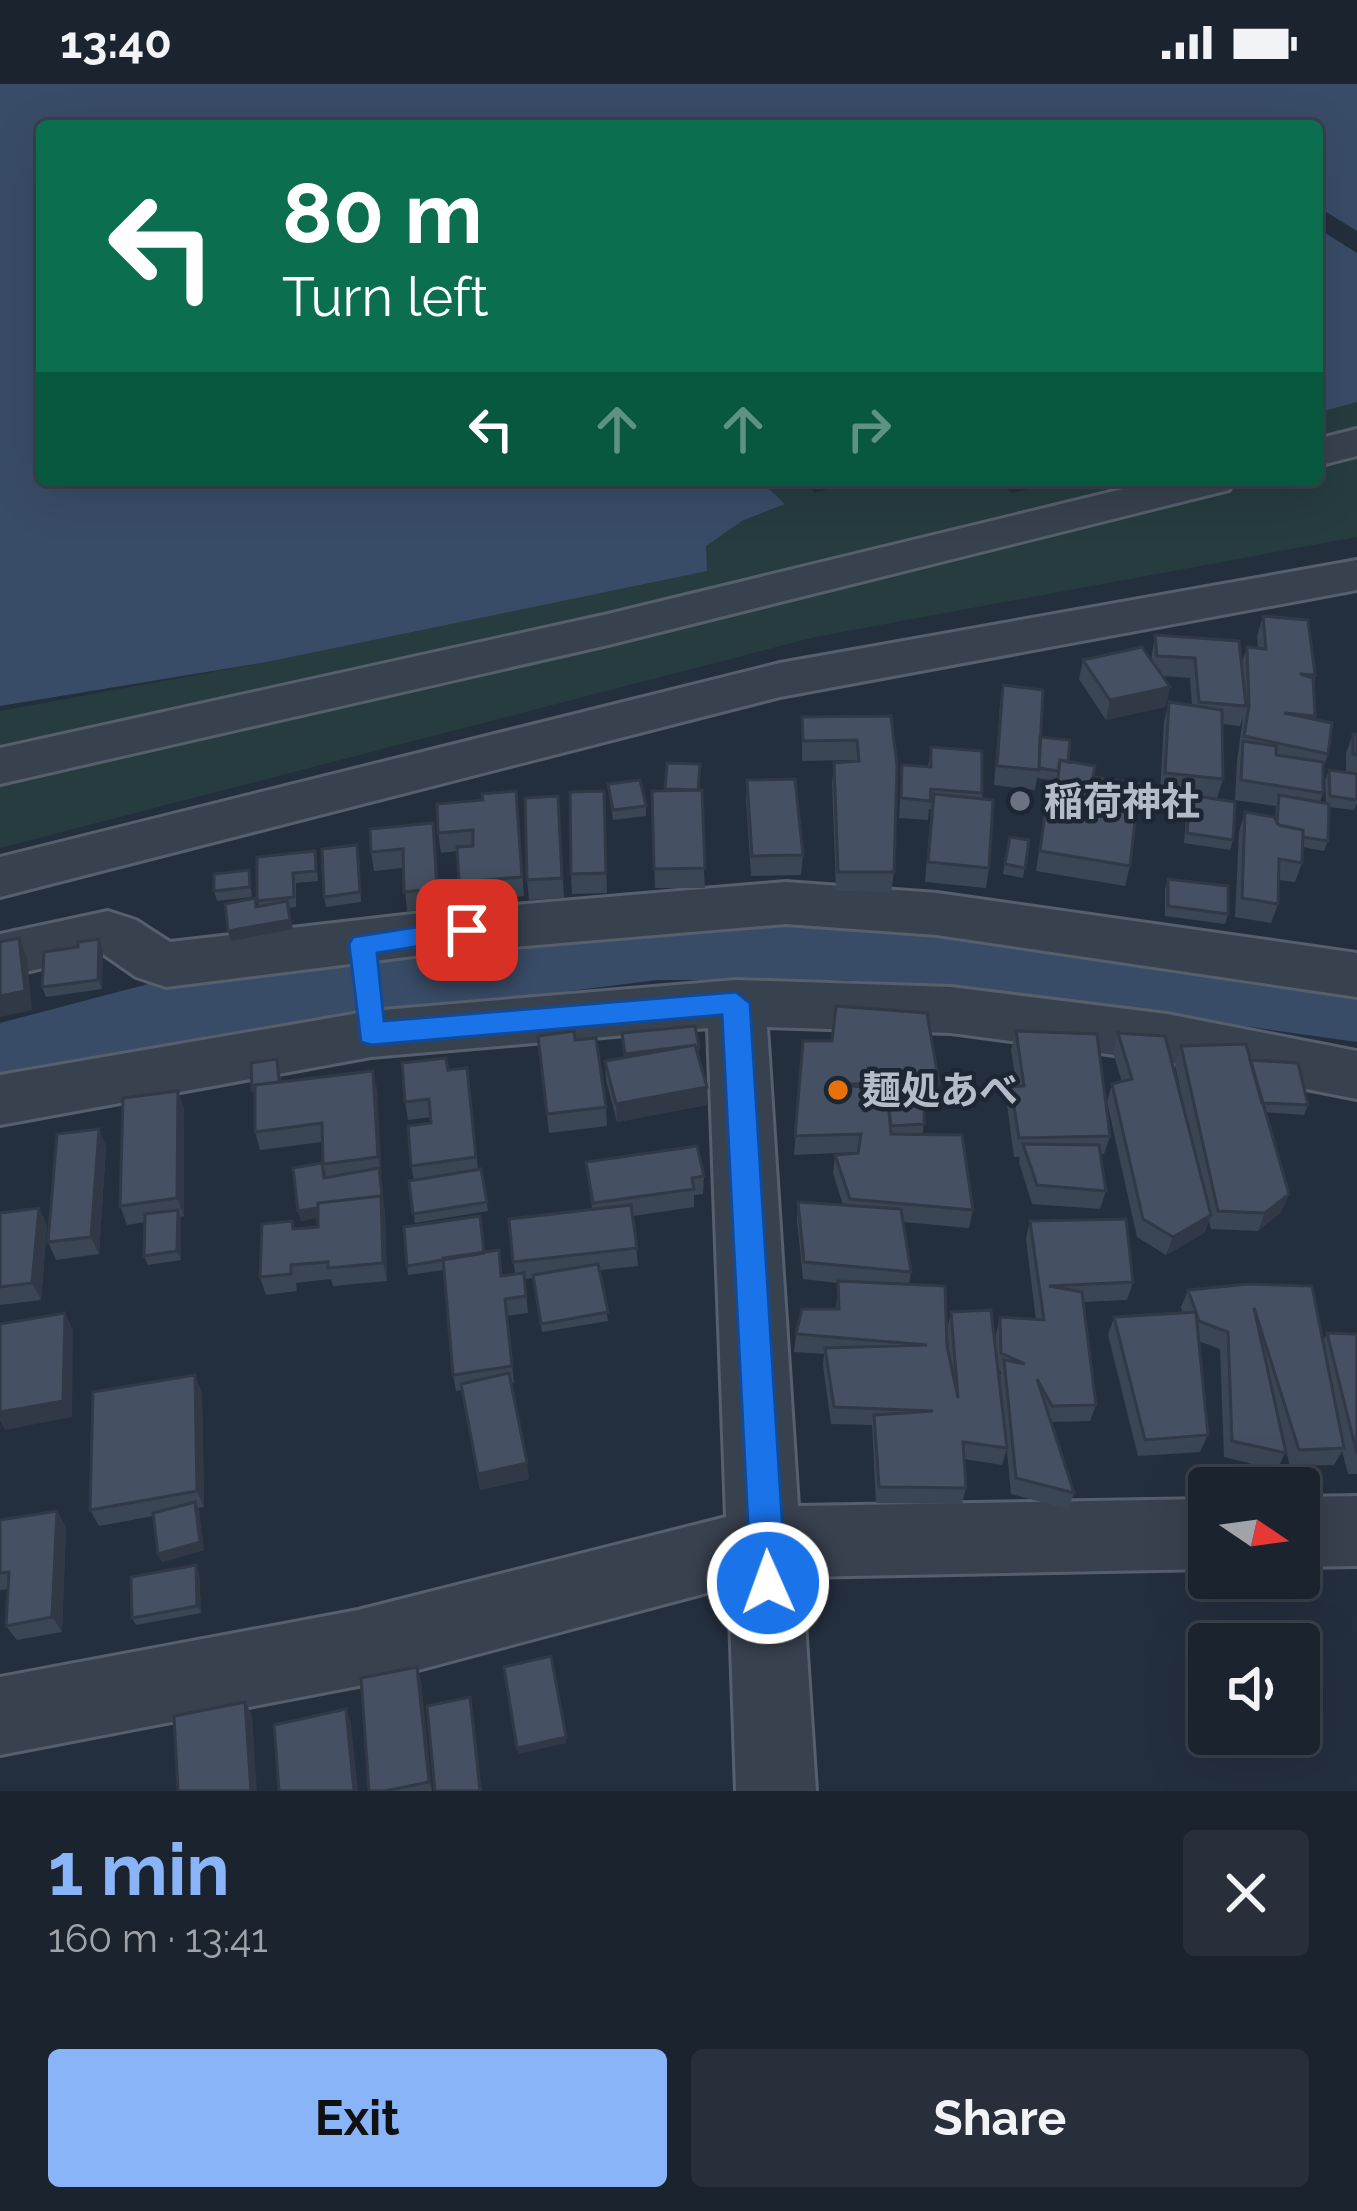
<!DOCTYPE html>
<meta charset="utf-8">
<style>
body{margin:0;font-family:Raleway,"Noto Sans JP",sans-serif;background:#282f3a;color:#f1f3f6;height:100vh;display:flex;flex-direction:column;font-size:45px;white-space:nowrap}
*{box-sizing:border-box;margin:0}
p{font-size:39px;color:#a0a4aa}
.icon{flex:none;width:66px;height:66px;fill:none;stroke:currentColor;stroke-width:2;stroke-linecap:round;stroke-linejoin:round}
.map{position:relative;height:1707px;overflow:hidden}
.side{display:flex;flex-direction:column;background:#1b232e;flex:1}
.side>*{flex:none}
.banner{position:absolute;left:36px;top:36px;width:1287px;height:366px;border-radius:12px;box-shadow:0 12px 48px #0002,0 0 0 3px #39404a;background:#0b6e4f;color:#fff;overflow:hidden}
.needle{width:78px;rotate:103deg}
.tools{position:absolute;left:1188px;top:1383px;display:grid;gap:24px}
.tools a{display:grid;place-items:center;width:132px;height:132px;border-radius:12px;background:#1b232e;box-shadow:0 12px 48px #0002,0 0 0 3px #39404a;font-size:60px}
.pin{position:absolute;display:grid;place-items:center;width:102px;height:102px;color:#fff;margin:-51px;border-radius:24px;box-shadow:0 6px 18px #0006}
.me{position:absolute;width:132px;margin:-66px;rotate:358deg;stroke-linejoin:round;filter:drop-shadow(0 0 9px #0008)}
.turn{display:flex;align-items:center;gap:42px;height:252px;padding:0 48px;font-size:54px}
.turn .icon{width:156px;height:156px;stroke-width:2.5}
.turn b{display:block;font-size:84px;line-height:102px}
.lanes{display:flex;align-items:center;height:114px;padding:0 48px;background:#0003;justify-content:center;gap:60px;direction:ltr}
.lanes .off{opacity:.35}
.round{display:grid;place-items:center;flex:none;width:126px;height:126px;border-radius:12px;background:#282f3a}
.headline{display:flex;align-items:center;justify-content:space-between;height:204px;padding:0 48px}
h1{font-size:72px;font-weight:700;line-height:90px;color:#8ab4f8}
.cta{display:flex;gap:24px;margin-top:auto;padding:24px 48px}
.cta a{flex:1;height:138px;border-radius:12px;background:#8ab4f8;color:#111;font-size:48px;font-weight:700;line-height:138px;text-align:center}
.cta a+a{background:#282f3a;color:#f1f3f6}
.status{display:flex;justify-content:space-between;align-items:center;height:84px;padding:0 60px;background:#1b232e;direction:ltr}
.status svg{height:33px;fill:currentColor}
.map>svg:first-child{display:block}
.green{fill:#263c3f}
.water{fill:#394c67}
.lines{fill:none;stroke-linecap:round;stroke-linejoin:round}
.river{fill:#394c67;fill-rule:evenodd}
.minor-casing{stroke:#565f6c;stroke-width:6}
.minor{fill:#38414e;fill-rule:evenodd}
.wall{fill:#3b4654}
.shaded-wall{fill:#303945}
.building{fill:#455162;stroke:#303945;stroke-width:3}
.route{fill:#1a73e8;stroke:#114b97;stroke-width:3}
.worship-dot{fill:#6b7280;stroke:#1d2633;stroke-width:4.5}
.food-dot{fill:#e8710a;stroke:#1d2633;stroke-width:4.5}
.labels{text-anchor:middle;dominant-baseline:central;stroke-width:9;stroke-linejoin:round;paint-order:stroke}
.poi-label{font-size:39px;font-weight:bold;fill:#b4bcc9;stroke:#1d2633;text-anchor:start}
</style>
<div class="status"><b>13:40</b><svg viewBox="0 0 49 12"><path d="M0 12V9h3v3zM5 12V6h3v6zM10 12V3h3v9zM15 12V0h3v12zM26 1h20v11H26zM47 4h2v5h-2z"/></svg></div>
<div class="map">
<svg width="1357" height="1707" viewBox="0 0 1357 1707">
<rect width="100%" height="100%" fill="#242f3e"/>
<!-- green -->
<path class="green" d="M1357,318V453L815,553L0,764V627L267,578L707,486L705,462L742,437L784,420L759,396H801L815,409C863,393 971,382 1013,409L1063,396H1317V329Z"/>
<!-- water -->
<path class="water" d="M0,0H1357V147L1323,126L1317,128V42H42V396H759L785,420L742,437L706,462L707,487L267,578L0,622Z
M1317,144L1357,169V318L1317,329Z"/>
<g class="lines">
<!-- river -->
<path class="river" d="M657,832H845L1031,848L1357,890V958L1031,912L845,896H657L209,952L0,1009V939L209,884Z"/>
<!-- minor casing -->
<g class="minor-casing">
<path id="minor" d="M1357,345V372L1317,382V355Z
M1160,396H1235L1229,406L608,561L0,700V664L608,530Z
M1357,476V506L780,613L0,813V773L780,579Z
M786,798L937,809L1357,869V913L937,851L786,840L430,870L166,903L136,893L103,870L0,894V850L108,827L136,836L170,858L430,828Z
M736,896L951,903L1167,930L1357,967V1015L1167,978L951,949L767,943L798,1422L1209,1415V1485L802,1493L816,1707H736L729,1503L358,1602L0,1671V1593L358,1526L726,1433L708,944L371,973L0,1041V991L371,927Z
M1357,1412V1482L1299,1483V1413Z"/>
</g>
<!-- minor -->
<use href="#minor" class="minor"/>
</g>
<!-- wall -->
<path class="wall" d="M1263,532L1315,591L1314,636L1328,670L1323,685V709L1320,718L1326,720L1325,696L1329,686L1346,689V669L1353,650H1357V719L1354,726L1329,723L1328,757L1324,767L1302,763V779L1295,798L1279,796L1278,820L1271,839L1235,833L1239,748L1245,728L1275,735L1276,722L1235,716L1237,677L1243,633L1240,642L1222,640L1223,695L1217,714L1233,756L1230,766L1184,759L1187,721L1189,712L1160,709L1164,637L1169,618L1192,621L1190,594L1162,592L1170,603L1165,623L1106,636L1079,595L1083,576H1151L1155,551L1241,581L1247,563L1258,564L1257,552Z
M1003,601L1040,653L1068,678L1093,693L1130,782L1125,802L1036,787L1046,721L1053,722L1056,697L1037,694L1035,706L994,701L1000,621Z
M891,632L894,788L891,808L836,807L832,699L834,679L855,676L802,677V633Z
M931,663L982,709L989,784L986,804L925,798L931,725H929L928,736L899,734L902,681L928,683Z
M667,679L699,706L705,804H655L652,707H665Z
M747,696L803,771L801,791L751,792L746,715Z
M608,700L646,722V732L613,736Z
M516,707L524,812L461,818L457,767L441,769L438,749L483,716Z
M604,707L607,809L572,810L571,790Z
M558,712L564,814L529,816L527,796Z
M433,739L440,825L407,827L403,784L374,787L371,768Z
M1010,753L1029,756L1023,794L1003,790Z
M315,767L318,797L296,799V823L288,824L293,845L231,857L228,847L259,822L257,817Z
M359,770L361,818L326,823L324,813Z
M249,786L252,813L217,817L214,807Z
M1168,795L1228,830L1225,840L1165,832V805Z
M99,855L103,865L102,905L46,913L42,903L78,863Z
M1016,947L1110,1052L1104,1070H1100L1106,1107L1100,1125L1032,1120L1019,1078L1020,1073H1014L1007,1021L1011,1003H1017L1011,966Z
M622,949L699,963L698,972L707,1021L617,1038L606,996L605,977L624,974Z
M1118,949L1188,1040L1175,981L1181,962L1250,976L1308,1021L1304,1031L1265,1028L1289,1110L1281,1128L1258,1147L1211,1145L1209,1137L1204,1149L1166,1171L1137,1153L1107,1018L1112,1000L1122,998L1113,968Z
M538,952L575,956L606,1023L607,1042L549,1049Z
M803,957L939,999L936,1018H924L923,1050L973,1126L969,1144L903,1138L911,1188L909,1201L947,1262L950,1276L947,1245L951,1228L996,1276V1250L1000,1233L1036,1236L1026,1155L1030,1137L1133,1198L1127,1216L1083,1218L1096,1321L1090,1337L1051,1338L1074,1409L1068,1425L1011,1410L1000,1293L1001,1288L998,1286L1007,1364L1002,1381L964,1375L966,1404L962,1420L876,1419L872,1341L831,1340L823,1281L824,1270L794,1268L796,1250L836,1225L838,1199L803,1195L797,1136L798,1118L843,1121L833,1089L835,1071L858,1068L794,1071Z
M467,984L478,1086L481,1085L488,1127L415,1139L409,1097L414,1096L411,1082L431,1039V1033L408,1036L405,1018L448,986Z
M280,985L281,998L377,1005L380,1092L385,1130L387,1197L333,1202L331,1195L296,1199L297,1207L266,1211L260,1193L295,1145L318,1143V1133L301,1137L298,1127L326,1094L323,1080L322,1058L260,1066L255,1048Z
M178,1007L184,1025V1132L180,1133L181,1176L148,1181L144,1172L145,1138L127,1141L120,1122Z
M99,1045L106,1063L99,1170L56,1176L48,1158Z
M586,1078L704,1092L703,1110L694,1111V1123L633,1132L638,1182L600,1186L608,1237L542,1248L533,1194L525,1195L528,1229L507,1232L514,1299L511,1300L529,1395L480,1406L462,1306L456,1307L453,1291L444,1186L408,1191L407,1182L484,1169L502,1192L515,1190L509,1135L592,1125Z
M39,1124L47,1142L41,1216L0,1221V1129Z
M1188,1206L1323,1257L1327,1249L1357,1250V1390H1348L1342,1367L1334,1381L1290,1382L1286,1367L1277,1386L1224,1373L1220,1265L1198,1257L1208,1351L1200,1368L1138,1372L1108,1251L1114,1233L1183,1229L1181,1223Z
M202,1308L204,1423L198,1424L204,1466L162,1478L158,1470L153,1432L99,1442L90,1426Z
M57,1427L66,1443L62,1548L17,1556L6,1542L9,1505L0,1506V1436Z
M196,1481L199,1489L201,1529L136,1541L132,1534Z
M421,1597L432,1707H369Z"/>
<!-- shaded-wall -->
<path class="shaded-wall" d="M1170,603L1165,623L1106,636L1110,616Z
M433,739L436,759L440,825L437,805Z
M290,836L293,845L231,857L228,847Z
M19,854L27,873L32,926L0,933V912Z
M99,855L103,865L102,905L98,896Z
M373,987L377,1005L382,1092L378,1073Z
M707,1003V1021L617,1038L616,1020Z
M178,1007L184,1025V1132L177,1114Z
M99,1045L106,1063L99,1170L91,1153Z
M379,1084L385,1130L387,1197L383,1179L382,1122L301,1137L298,1127Z
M1289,1110L1281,1128L1258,1147L1265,1129Z
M39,1124L47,1142L41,1216L32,1199Z
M178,1126L181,1135V1176L177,1167Z
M1211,1131L1204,1149L1166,1171L1173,1153Z
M65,1229L73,1246L72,1333L5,1346L0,1337V1328Z
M195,1291L202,1308L204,1423L197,1407Z
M527,1379L529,1395L480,1406L478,1390Z
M195,1418L199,1426L204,1466L162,1478L158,1470Z
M57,1427L66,1443L62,1548L52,1533Z
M196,1481L199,1489L201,1529L197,1522Z
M417,1583L421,1597L432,1707L429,1698Z
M470,1613L473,1627L482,1707H480Z
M245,1618L252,1631L257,1707H251Z
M346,1625L351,1639L358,1707H354Z
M566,1653V1659L519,1670L517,1664Z"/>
<!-- building -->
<path class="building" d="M1263,532L1308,536L1315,591L1300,590L1313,594L1315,632L1284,629L1332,639L1328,670L1244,652L1249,622L1247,563L1266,565Z
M1155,551L1239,557L1246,622L1199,618L1195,574L1157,572Z
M1142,563L1170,603L1110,616L1083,576Z
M1003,601L1043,606L1039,686L997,682Z
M1169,618L1222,626L1223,695L1165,689Z
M891,632L897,682L894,788H838L834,679L859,677L857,656L803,657L802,633Z
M1353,650H1357V671L1353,670Z
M1040,653L1070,656L1068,678L1060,676L1058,687L1039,684Z
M1243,657L1276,662V671L1323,678V709L1241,696Z
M931,663L982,667V709L931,705L930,717L901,714L902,681L931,683Z
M1060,676L1095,682L1093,693L1139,700L1130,782L1040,767L1046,721L1079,726L1082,708L1057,704Z
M667,679L700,680L698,706L665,705Z
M1329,686L1357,690V716L1330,712Z
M795,695L803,771L752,772L747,696Z
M640,696L646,722L613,726L608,700Z
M702,706L705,784L654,785L652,707Z
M516,707L522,793L459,798L457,763L473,762V746L438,749L437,720L483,716L482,710Z
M604,707L606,789L571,790L570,708Z
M934,710L993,716L989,784L928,778Z
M1190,711L1235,718L1233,756L1187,749Z
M1279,711L1329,720L1328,757L1303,753V746L1279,741L1277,739Z
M558,712L562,794L527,796L525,714Z
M1245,728L1274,733L1279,741L1303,746L1302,779L1279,775L1278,820L1242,814Z
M433,739L437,805L404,808L403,765L371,768L370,745Z
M1010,753L1029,756L1025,784L1005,780Z
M357,761L360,808L324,813L322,765Z
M315,767L316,787L293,789L294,813L257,817V773Z
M249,786L250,803L214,807V790Z
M1168,795L1228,802V830L1168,822Z
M255,814L256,823L287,817L290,836L228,847L225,820Z
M19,854L25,907L0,912V858Z
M99,855L98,896L42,903L44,868L78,863V858Z
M836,922L927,929L939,999L828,1000L887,1005L891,1050L962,1051L973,1126L850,1115L835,1071L858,1069L861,1050L795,1052L803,957H832Z
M695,942L699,963H696L695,961L625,970L622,949Z
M574,947L575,956L596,954L606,1023L547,1030L538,952Z
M1016,947L1097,950L1110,1052L1019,1054L1011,1003L1024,1002Z
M1118,949L1165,952L1211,1131L1173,1153L1143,1135L1112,1000L1132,995Z
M1246,960L1289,1110L1265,1129L1218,1127L1181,962Z
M695,961L707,1003L616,1020L605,977Z
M446,974L448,986L467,984L476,1073L411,1082L408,1042L431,1039L429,1015L405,1018L402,979Z
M277,975L279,998L255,1001V1007H252L251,979Z
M1250,976L1298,979L1308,1021L1262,1019Z
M373,987L378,1073L323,1080L322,1039L255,1048V1001Z
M178,1007L177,1114L120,1122L123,1014Z
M888,1014L924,1016V1040L891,1042Z
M99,1045L91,1153L48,1158L57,1050Z
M1023,1060L1099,1061L1106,1107L1037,1101Z
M697,1062L704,1092L692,1094L694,1105L593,1119L586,1078Z
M322,1079L324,1094L379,1084L382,1112L318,1119V1124L298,1127L293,1084Z
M481,1085L487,1118L413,1130L409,1097Z
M381,1112L383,1179L328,1184V1178L291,1181V1190L260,1193L262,1140L292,1137L293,1145L318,1143V1119Z
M798,1118L901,1125L911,1188L804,1178Z
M631,1121L637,1164L513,1178L509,1135Z
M39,1124L32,1199L0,1203V1129Z
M178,1126L177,1167L144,1172L145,1130Z
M480,1132L484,1169L407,1182L404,1143Z
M1126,1135L1133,1198L1049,1202L1082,1208L1096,1321L1052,1322L1037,1295L1074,1409L1016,1394L1004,1276L1025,1280L1001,1269L1000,1233L1044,1236L1030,1137Z
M499,1166L501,1192L524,1189L526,1212L505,1215L512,1282L453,1291L443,1174Z
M598,1180L608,1228L541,1240L533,1191Z
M838,1197L945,1202L947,1262L958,1314L951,1228L991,1226L1007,1364L963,1358L966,1404L879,1403L874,1331L933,1327L834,1323L825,1264L927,1261L796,1250L802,1225H839Z
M1249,1200L1312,1202L1344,1364L1299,1366L1254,1224L1286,1369L1232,1357L1228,1248L1199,1237L1196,1229L1208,1351L1145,1356L1114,1233L1196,1228L1188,1206Z
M65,1229L63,1317L0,1328V1240Z
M1327,1249L1357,1250V1370Z
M509,1289L527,1379L478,1390L461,1300Z
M195,1291L197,1407L90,1426L93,1308Z
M195,1418L200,1458L158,1470L153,1429Z
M57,1427L52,1533L6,1542L9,1488L0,1489V1436Z
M196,1481L197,1522L132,1534L131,1493Z
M551,1572L566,1653L517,1664L504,1583Z
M417,1583L429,1698L385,1707H369L361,1594Z
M470,1613L480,1707H435L427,1622Z
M245,1618L251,1707H178L174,1632Z
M346,1625L354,1707H279L274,1641Z"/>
<!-- route -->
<path class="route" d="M467,835L481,846L477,853L377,869L384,937L736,908L750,919L786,1499L781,1512L768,1517L756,1512L751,1499L722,931L371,961L361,958L349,860L353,853Z"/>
<!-- markers -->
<circle class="worship-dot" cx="1020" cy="717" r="12"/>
<circle class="food-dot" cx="838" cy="1006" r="12"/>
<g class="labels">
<!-- poi labels -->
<g class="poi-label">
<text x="1044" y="717">稲荷神社</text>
<text x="862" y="1006">麺処あべ</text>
</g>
</g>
</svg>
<div class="tools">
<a><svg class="needle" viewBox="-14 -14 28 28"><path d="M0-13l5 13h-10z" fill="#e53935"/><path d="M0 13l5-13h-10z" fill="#a0a4aa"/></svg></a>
<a><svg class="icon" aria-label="sound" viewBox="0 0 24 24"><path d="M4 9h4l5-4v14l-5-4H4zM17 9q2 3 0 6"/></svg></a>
</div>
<div class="pin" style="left:467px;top:846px;background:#d93025"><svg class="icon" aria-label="arrive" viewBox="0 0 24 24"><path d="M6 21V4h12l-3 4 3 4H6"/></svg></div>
<svg class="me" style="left:768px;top:1499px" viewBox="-20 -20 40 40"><circle r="17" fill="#1a73e8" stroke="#fff" stroke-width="3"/><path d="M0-11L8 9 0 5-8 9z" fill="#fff"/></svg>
<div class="banner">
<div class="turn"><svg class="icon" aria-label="left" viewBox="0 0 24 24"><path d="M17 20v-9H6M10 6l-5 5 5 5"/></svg><div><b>80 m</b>Turn left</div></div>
<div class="lanes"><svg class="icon" aria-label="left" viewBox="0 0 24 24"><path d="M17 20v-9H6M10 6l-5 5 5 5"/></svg><svg class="icon off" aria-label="ahead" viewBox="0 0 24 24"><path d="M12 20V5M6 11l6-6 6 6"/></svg><svg class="icon off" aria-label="ahead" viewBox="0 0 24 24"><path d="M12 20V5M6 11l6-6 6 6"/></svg><svg class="icon off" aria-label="right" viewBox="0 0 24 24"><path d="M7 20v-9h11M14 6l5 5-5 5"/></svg></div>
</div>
</div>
<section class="side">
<div class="headline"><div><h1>1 min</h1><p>160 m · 13:41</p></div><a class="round"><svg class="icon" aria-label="close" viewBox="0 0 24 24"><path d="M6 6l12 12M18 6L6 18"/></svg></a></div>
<div class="cta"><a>Exit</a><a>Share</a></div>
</section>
